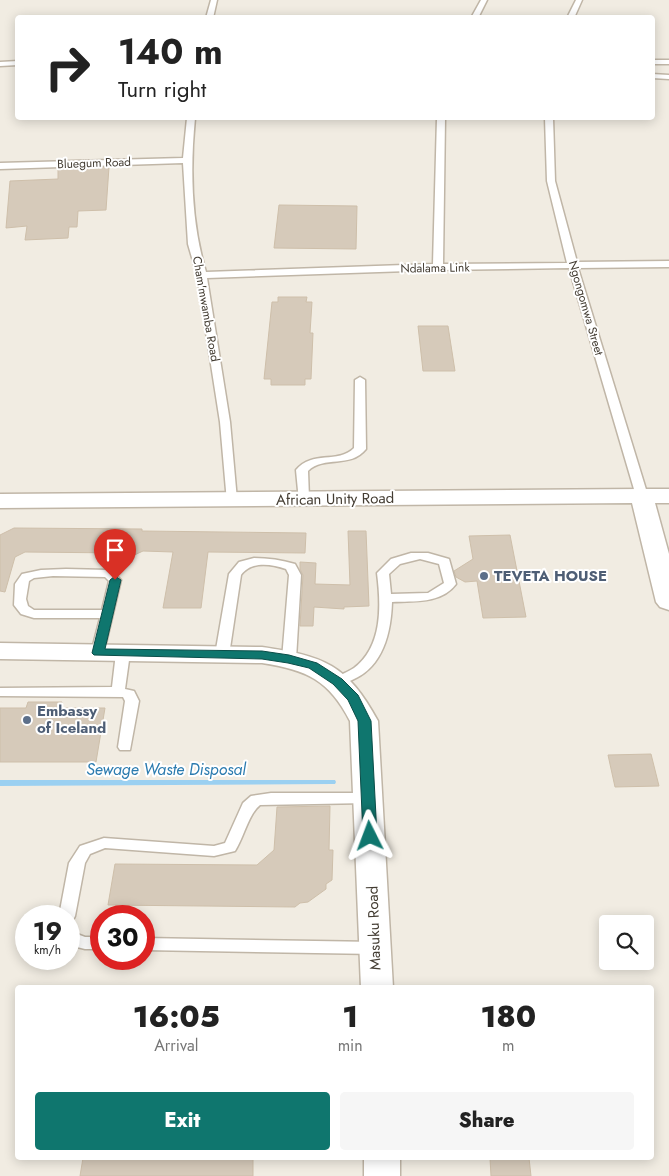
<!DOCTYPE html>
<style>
body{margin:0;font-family:Jost,sans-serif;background:#f6f6f6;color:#222;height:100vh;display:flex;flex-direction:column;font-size:19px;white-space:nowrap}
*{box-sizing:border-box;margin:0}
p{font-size:16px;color:#767676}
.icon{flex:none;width:28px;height:28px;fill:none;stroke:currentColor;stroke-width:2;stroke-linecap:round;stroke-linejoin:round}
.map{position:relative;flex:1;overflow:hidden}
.side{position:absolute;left:15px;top:985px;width:639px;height:175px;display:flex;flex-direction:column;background:#fff;border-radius:5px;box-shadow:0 2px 12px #0003}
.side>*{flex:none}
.banner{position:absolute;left:15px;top:15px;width:640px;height:105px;border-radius:5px;box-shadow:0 2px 12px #0003;background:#fff;color:#222;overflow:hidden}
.tools{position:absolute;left:599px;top:915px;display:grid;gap:10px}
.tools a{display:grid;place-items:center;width:55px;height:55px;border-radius:5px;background:#fff;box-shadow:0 2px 12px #0003;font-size:25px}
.speed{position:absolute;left:15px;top:905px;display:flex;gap:10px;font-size:25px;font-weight:700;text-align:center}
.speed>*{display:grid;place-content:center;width:65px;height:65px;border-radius:50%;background:#fff;box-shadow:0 2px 12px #0003;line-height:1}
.speed small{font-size:12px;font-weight:400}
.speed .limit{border:8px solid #d22;background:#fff;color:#111}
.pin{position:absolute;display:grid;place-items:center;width:42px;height:42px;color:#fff;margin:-51px -21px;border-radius:50% 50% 50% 0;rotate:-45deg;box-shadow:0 0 5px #0007}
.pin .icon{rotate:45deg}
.me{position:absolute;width:55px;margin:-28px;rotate:357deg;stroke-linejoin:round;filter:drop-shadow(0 0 4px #0008)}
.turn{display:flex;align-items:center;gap:18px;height:105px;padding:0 20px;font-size:22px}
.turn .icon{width:65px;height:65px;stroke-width:2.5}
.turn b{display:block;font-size:35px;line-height:42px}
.eta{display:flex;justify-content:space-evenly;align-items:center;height:85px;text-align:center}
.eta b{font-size:30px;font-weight:800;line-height:35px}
.action{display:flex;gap:10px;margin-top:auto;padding:10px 20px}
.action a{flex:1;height:58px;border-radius:5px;background:#0f766e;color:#fff;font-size:20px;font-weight:800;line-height:58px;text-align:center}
.action a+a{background:#f6f6f6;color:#222}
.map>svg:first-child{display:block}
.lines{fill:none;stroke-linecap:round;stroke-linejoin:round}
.stream{fill:#9bd0f1;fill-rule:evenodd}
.building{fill:#d6caba;stroke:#cebfaa}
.lane-casing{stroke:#c0b6a7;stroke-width:3}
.street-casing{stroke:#c0b6a7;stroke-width:3}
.lane{fill:#fff;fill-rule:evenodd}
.street{fill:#fff;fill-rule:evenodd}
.route{fill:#0f766e;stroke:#0a4d48}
.service-dot{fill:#5c6f8a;stroke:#fff;stroke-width:2}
.labels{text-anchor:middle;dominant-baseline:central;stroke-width:4;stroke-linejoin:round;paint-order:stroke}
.far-street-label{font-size:12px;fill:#433c32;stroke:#fff}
.street-label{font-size:15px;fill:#433c32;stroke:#fff}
.service-label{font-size:15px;font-weight:bold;fill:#4e5e75;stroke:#fff;text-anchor:start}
.water-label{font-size:16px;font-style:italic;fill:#2b7baf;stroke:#fff}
</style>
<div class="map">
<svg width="669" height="1176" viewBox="0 0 669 1176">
<rect width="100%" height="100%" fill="#f1ece2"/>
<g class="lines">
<!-- stream -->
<path class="stream" d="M0,780H335L336,782L335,784H332L0,786Z"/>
</g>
<!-- building -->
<path class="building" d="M109,167L106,210L78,211L77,227H69L68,238L25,240L27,226L6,228L10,181L58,179V169Z
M279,205L357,206L356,249L274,248Z
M278,297H307L306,302H312L310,333H313L311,379H305V385H271V379H264L272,302H278Z
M418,326H448L455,371H423Z
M14,528L142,529V531L306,533L305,553L208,552L201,608H163L173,552L143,551L130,557L121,553L25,552L15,557L5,592L0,591V535Z
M348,531H366L369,606L344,607V609L314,607L313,626H300L303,575L300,569V562L316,563L315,584L350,585Z
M510,535L526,617L483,618L477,581L465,582L456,577L454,571L473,559L469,536Z
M28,702H62L60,708H105L96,762H0V708H26Z
M651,754L659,786L615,787L608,755Z
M330,806L329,850H333L332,880L326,884V889L308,902L300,903L295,907L108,905L115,864L257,865L274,850L277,807Z
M83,1158H253V1176H80Z
M490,1158H529L531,1176H491Z"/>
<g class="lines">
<!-- lane casing -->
<g class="lane-casing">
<path id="lane" d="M211,0H217L213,18H206Z
M481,0H487L478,18H471Z
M576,0H582L574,18H567Z
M652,60H669V64H652Z
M18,61V65L0,66V62Z
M652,74L669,75V79L652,78Z
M187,118H195C190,169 191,222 206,272L433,264L437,118H445L443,264L567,263L547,181L545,118H553L555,181L577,262L669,261V267L578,268L648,496L646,498L642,499L636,496L569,268L438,270L207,278L230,422L237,500L231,503L227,502L220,422L197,275L188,244L183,163L0,169V163L183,158Z
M360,377L365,380L366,449C350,469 324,455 308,471L309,499L307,501H299L296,470C312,450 338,464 354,448L355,380Z
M411,553H428L449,559L456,584C441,604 414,601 392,602C391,633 383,667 352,680C345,683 340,686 333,684L331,681L333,678C340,675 348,672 354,668C383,646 381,605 377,573L391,559ZM420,559L439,564L444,583L428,593L391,594L389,574L400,564Z
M254,558C268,558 282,560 295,564L301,575L296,659L294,662L289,663L282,659L289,575L286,569C271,564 251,561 241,575L229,655L222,659L215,655L229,574L239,562Z
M66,569L108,570L112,571L121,580L103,656H93L91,653L100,618H34L21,614L14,605L15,584L22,574L41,570ZM53,576L105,577L109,581L102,610H34L28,606L26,599L29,581L34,578Z
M123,649L130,653L125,689L134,691L139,701L130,750H120L118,747L125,701L123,697L0,696V688L112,687L116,653Z
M271,793H368L373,794L375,798L373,802L368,803L260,805C248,815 244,837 235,851L214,856L105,848L90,854L85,863L75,916L73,920L69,921V916H59L69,863L80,846L104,838L214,846L225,843L243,803L251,796Z
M69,931L85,937H101V949H85L69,945Z
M144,938L376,942L382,944L384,948L382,952L376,954L144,950Z"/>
</g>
<!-- street casing -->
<g class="street-casing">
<path id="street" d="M641,489H669V503H655L669,554V610L660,607L656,602L632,503L0,508V494Z
M0,643L262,647C324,656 347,664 378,721L393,988H361L350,721C329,680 307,670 262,663L0,659Z
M364,1158H400V1176H364Z"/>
</g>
<!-- lane -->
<use href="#lane" class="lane"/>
<!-- street -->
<use href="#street" class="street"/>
</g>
<!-- route -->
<path class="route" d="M115,576L121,580L105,649L262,651L289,655L317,663L342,679L358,695L371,721L377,836L375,840H365L363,836L358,721L348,700L333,684L309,668L288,663L262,659L94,655L92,653L110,580Z"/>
<!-- markers -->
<g class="service-dot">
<circle cx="484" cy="576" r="5"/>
<circle cx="27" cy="720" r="5"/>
</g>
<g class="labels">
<!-- far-street labels -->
<g class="far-street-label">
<text transform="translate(94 163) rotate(-2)">Bluegum Road</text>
<text transform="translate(435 268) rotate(-1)">Ndalama Link</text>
<text transform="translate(586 308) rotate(74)">Ngongomwa Street</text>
<text transform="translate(206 309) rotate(80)">Cham'mwamba Road</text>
</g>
<!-- street labels -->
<g class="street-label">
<text transform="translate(335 499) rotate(-1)">African Unity Road</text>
<text transform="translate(374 928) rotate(-92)">Masuku Road</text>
</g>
<!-- service labels -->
<g class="service-label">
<text x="494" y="576">TEVETA HOUSE</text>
<text x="37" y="711">Embassy<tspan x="37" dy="17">of Iceland</tspan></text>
</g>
<!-- water labels -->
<g class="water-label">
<text x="166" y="769">Sewage Waste Disposal</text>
</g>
</g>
</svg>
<div class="tools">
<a><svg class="icon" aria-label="search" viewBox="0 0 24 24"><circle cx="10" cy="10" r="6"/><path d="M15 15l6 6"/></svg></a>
</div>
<div class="speed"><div>19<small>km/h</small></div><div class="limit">30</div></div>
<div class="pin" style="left:115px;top:580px;background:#d93025"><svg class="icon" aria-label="arrive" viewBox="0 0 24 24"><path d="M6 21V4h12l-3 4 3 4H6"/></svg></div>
<svg class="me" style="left:370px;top:836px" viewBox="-20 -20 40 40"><path d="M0-17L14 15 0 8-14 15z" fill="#0f766e" stroke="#fff" stroke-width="4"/></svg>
<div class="banner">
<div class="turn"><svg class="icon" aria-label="right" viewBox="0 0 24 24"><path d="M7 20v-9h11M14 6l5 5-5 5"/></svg><div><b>140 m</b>Turn right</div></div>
</div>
<section class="side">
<div class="eta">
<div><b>16:05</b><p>Arrival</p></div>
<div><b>1</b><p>min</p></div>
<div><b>180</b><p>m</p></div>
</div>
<div class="action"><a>Exit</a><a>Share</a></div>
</section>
</div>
